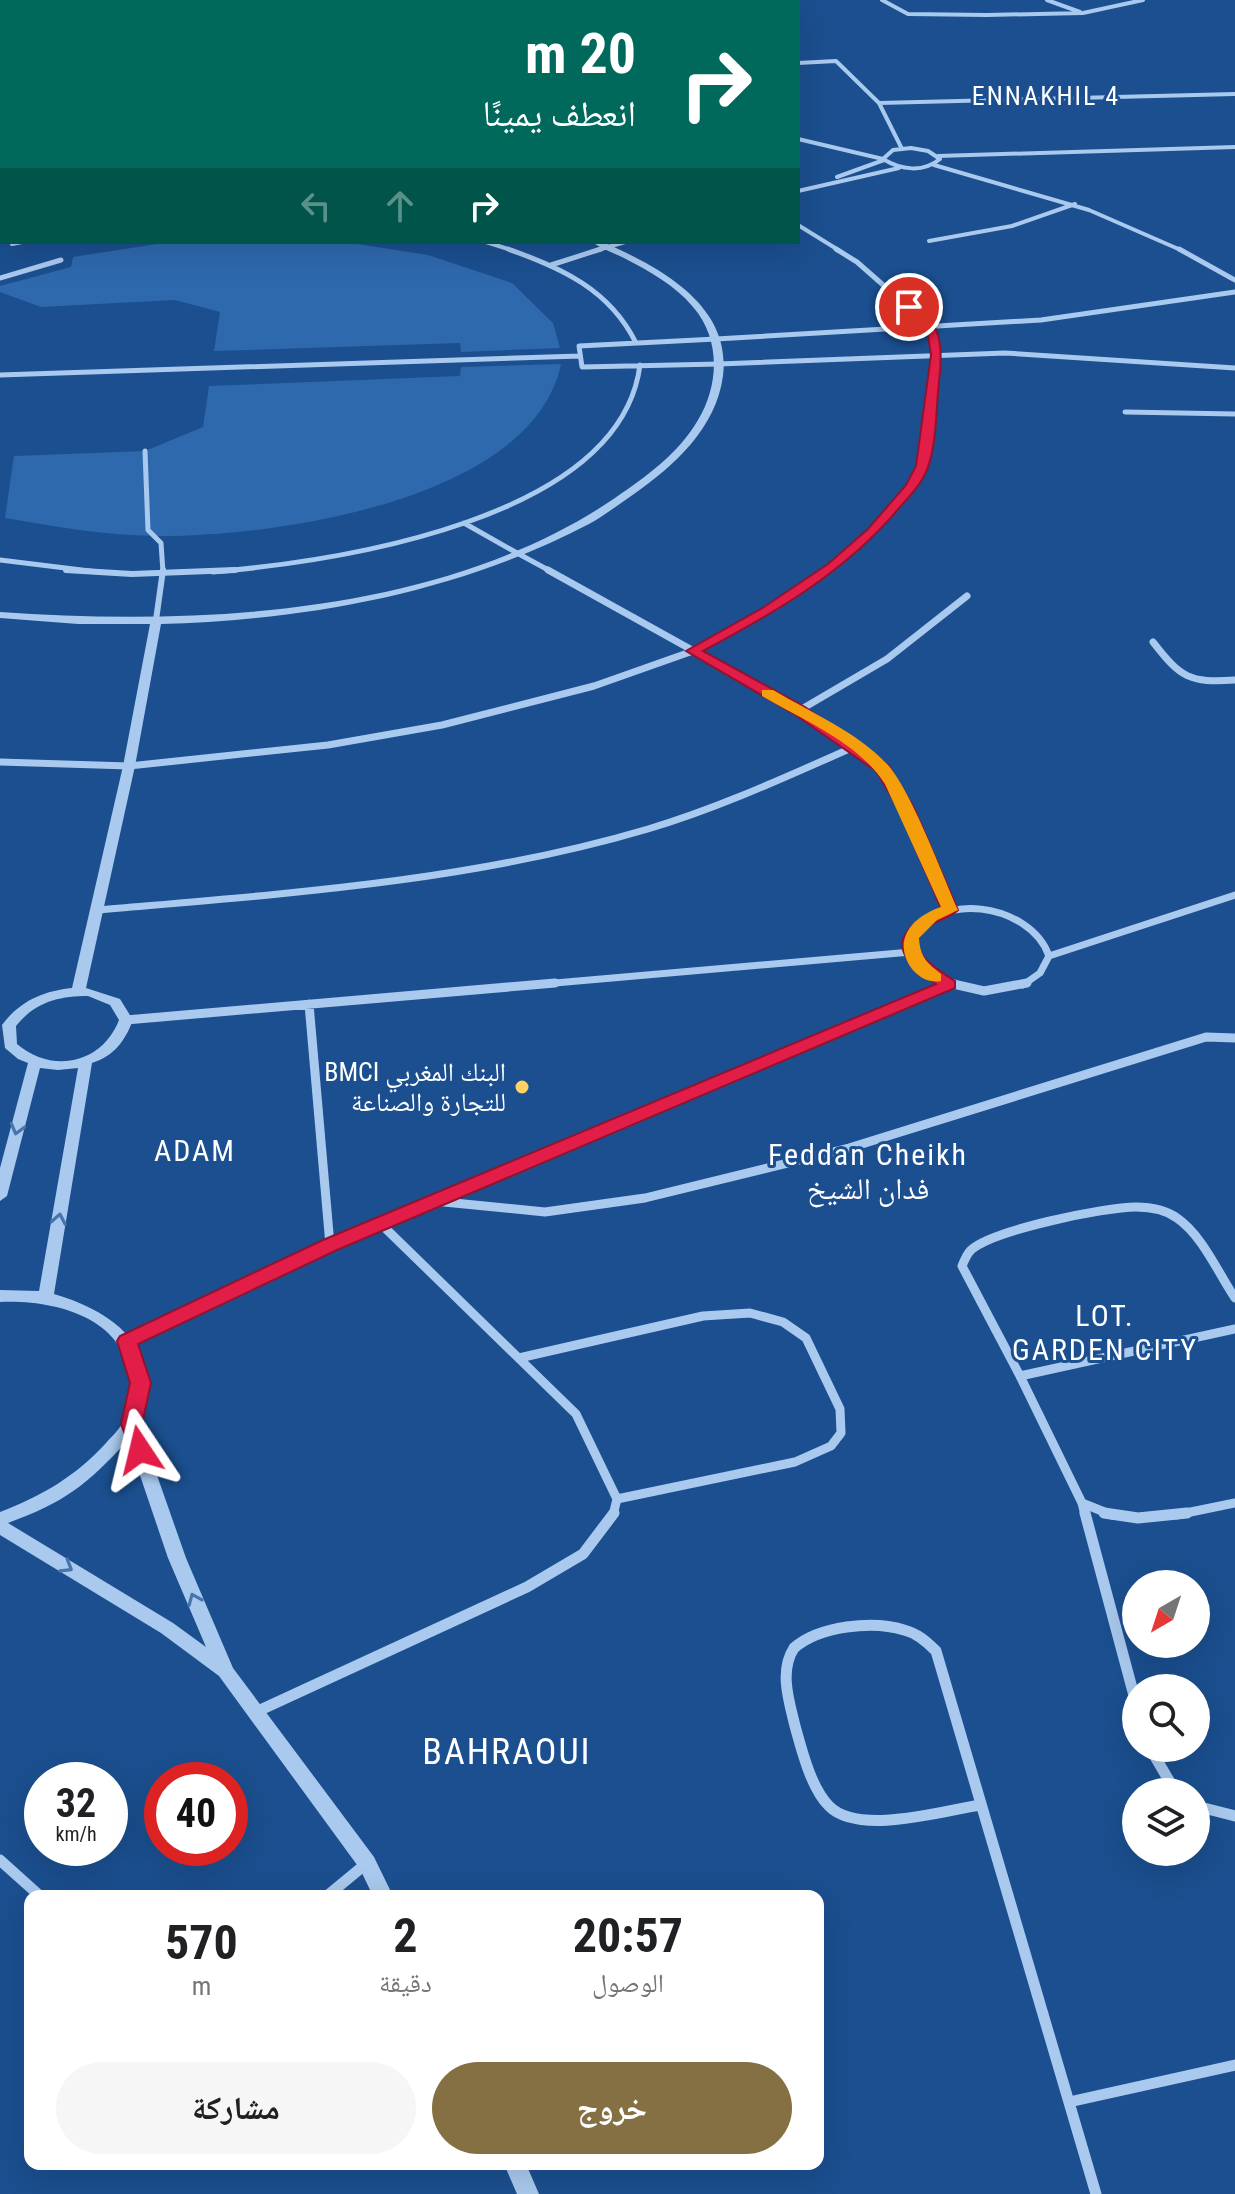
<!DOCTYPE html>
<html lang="ar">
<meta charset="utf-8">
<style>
body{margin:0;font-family:"Roboto Condensed","Noto Naskh Arabic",sans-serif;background:#f6f6f6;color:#202124;direction:rtl;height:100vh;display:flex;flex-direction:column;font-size:30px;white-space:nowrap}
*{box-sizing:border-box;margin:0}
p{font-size:26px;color:#757577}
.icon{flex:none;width:44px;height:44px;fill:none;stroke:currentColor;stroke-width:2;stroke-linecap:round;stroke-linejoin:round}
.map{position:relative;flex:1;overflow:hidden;direction:ltr}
.panel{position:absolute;left:24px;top:1890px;width:800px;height:280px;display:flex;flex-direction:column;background:#fff;border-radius:16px;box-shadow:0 8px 32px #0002;direction:rtl}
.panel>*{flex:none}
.top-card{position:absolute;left:0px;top:0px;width:800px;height:244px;box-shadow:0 8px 32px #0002;direction:rtl;background:#00695c;color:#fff;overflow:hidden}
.needle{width:52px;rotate:219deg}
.buttons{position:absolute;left:1122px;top:1570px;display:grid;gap:16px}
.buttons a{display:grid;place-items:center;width:88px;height:88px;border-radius:50%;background:#fff;box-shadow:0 8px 32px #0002;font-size:40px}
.speed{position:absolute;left:24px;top:1762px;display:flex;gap:16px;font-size:40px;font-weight:700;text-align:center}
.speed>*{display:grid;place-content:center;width:104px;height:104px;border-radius:50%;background:#fff;box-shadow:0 8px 32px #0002;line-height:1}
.speed small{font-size:20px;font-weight:400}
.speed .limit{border:12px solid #d22;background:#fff;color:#111}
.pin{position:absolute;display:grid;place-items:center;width:68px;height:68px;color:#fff;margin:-34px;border:4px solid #fff;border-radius:50%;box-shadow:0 2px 8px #0007}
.me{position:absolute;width:88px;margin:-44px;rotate:350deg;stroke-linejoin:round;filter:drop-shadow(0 0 6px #0008)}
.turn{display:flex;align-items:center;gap:28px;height:168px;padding:0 32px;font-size:36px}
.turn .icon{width:104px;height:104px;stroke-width:2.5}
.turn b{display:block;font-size:56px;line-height:68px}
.lanes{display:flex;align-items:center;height:76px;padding:0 32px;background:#0003;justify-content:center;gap:40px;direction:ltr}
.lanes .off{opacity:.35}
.eta{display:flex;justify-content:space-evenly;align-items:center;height:136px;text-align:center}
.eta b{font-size:48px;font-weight:700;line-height:56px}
.cta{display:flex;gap:16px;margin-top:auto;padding:16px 32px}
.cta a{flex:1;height:92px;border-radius:48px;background:#847042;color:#fff;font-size:32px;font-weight:700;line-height:92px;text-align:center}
.cta a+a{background:#f6f6f6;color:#202124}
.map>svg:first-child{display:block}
.green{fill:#2e69ad}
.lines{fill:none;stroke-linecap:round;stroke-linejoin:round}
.pedestrian-far2{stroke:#a9c9ee;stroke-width:4}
.pedestrian-far1{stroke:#a9c9ee;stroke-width:5}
.pedestrian{stroke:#a9c9ee;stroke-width:6}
.minor-far4{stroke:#a9c9ee;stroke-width:4}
.minor-far3{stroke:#a9c9ee;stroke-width:5}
.minor-far2{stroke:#a9c9ee;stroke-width:7}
.minor-far1{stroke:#a9c9ee;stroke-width:9}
.minor{stroke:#a9c9ee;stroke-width:11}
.tertiary{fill:#a9c9ee;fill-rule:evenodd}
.oneway{stroke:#4674ac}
.route{fill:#e11d48;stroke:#92132f;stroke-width:2}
.slow{fill:#f59e0b}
.poi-dot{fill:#ffd166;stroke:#1b4f8f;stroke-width:3}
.labels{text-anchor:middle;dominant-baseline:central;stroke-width:6;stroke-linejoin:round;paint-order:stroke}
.far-quarter-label{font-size:26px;letter-spacing:2px;fill:#fff;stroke:#1b4f8f}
.poi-label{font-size:26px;fill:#fff;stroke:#1b4f8f;text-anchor:end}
.quarter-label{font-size:30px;letter-spacing:2px;fill:#fff;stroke:#1b4f8f}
.near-quarter-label{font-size:36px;letter-spacing:2px;fill:#fff;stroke:#1b4f8f}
</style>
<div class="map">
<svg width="1235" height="2194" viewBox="0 0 1235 2194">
<rect width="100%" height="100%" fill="#1b4f8f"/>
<!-- green -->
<path class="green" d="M170,242H344L428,255L512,283L553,323L560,348L461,352L460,343L214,351L220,312L175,300L41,307L0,292V286L71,267L73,257Z
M561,364C533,500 278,536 162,536C109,536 57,527 5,518L14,456L145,451L203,427L209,386L460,376L461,367Z"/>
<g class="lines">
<!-- pedestrian-far2 -->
<path class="pedestrian-far2" d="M486,242L514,251
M12,244L22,242
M595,251L608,247"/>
<!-- pedestrian-far1 -->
<path class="pedestrian-far1" d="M508,249C562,268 610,290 636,343
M551,265L601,249
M0,278L61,260
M716,339L579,346L582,367L719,364
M0,375L580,356
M145,451L148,530L161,543L163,572
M464,523L517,553
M0,560L98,572
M213,572C338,561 620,520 640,365"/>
<!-- pedestrian -->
<path class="pedestrian" d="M66,570L132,574L235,570
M156,620L163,570"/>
<!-- minor-far4 -->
<path class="minor-far4" d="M882,0L908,14L987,15L1083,13L1143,0
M1047,0L1080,12
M798,63L836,61L879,103L902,149
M879,103L1235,94
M798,139L883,159
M911,148L928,151L940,159C923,173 901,170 883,159L893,150Z
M938,156L1235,147
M934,165L1089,210L1183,251
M837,177L884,160
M798,191L899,168
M798,225L840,251
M929,241L1012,226L1075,204
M608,247L625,242"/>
<!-- minor-far3 -->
<path class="minor-far3" d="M1179,249L1235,280
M716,339L1041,320L1235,292
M719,364L1005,353L1235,368
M1125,412L1235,414
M517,553L552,572
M824,572L873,532L912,486L922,466L937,355L932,328L857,262L836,249"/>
<!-- minor-far2 -->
<path class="minor-far2" d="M548,570L800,710L882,768L906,808L950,910
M1153,642C1181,678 1189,683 1235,680
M800,710L887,659L967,596
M0,762L129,766L328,745L442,725L594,686L693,651L769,610L827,570
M97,910C282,894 469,882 648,829C719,808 788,776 856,746
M1049,956L1235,895
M532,985L911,952
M953,985C933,975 920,966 912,944C932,888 1031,903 1049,956L1040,973L1023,985"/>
<!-- minor-far1 -->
<path class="minor-far1" d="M949,983L984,991L1027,983
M309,1004L330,1245
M126,1020L555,983
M434,1201L545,1212L645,1198L849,1148L1206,1037L1235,1038
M382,1225L576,1414L617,1499L613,1515
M127,1341L330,1245L949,984
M519,1358L703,1316L750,1313L783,1322L806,1338L840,1409L841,1433L831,1446L795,1462L617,1499
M1020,1376L962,1266C964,1261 967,1254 971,1250C993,1230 1105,1207 1136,1207C1151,1207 1166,1210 1177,1218C1203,1236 1218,1273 1235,1298
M1082,1503L1085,1515
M1112,1515L1082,1503L1020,1376L1235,1329
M1176,1515L1235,1503"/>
<!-- minor -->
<path class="minor" d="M1085,1513L1136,1703
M1104,1513L1138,1518L1187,1513
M258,1711L527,1587L583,1554L614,1513
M1150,1748L1171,1784L1180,1792
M980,1805C943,1811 858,1836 829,1806C811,1788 802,1751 795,1726C789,1701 779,1671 794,1648C819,1626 873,1620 904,1630C917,1633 927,1642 936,1651L1096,2194
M1196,1806L1235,1816
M0,1860L40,1896
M327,1896L367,1863
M1069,2102L1235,2065"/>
<!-- tertiary -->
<path class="tertiary" d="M181,0H187L188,2H182Z
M201,0H207L208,2H202Z
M0,212H2V216H0Z
M592,242H603C657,266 732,304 723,376C716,428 675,465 634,494C619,504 604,516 589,524C457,593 307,620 161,624L135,766L86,988L120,999L133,1020C125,1041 114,1056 92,1063L54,1294C118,1313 165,1351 139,1424L186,1558L233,1668L374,1857L393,1896H373L360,1869L219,1676L161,1633L0,1535V1512C42,1496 76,1476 106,1443C111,1437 118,1431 122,1424C128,1414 128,1400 129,1388C133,1319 55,1299 0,1302V1290L39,1291L78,1068L58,1070L40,1068L7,1196L0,1201V1168L28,1063L18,1059L5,1048L2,1025C20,1001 43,991 72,988L123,766L150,624H78L0,618V612C200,626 443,615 615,498C647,476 678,454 698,420C719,385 721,339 693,307C675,285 649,271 624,258C614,253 602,249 592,242ZM88,996L110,1005L119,1020C102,1064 52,1074 17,1044L16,1026C35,1002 59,996 88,996ZM128,1440L168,1558L206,1647L173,1623L8,1523C65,1502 87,1485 128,1440Z
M504,2164H526L539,2194H517Z"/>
</g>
<!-- one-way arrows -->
<defs><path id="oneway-chevron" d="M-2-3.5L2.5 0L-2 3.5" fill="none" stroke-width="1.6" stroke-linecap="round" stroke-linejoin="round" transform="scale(2)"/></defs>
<g class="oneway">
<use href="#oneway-chevron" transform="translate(17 1129) rotate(105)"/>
<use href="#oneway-chevron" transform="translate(59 1219) rotate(-80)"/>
<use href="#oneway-chevron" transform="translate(67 1567) rotate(31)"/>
<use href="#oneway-chevron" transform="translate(194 1599) rotate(-113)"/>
</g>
<!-- route -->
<path class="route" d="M909,304C943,318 943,350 939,381C936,408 937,442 928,467C923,482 911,495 900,507C846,572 776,612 703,651L805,707L888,765L914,808L958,910C949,919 935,920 925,929C901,950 940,971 955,981V988L337,1250L138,1344L151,1383L142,1424L151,1450L148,1456H133L121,1424L130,1383L117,1341L120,1336L323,1240L936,984C888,952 892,932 941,908L898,808L876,771L794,714L686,651L764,607L828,564L868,529L906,485L916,466L931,355L927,329L904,307Z"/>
<!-- slow -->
<path class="slow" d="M762,690H773C810,712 857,732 887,764C911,790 942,874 958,910L937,920L919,938C920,957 927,963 941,974V981C911,988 875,930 941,907L885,784C859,743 803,720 762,696Z"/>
<!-- markers -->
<circle class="poi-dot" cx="522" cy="1087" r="8"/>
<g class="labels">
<!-- far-quarter labels -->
<g class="far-quarter-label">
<text x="1046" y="96">ENNAKHIL 4</text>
</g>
<!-- poi labels -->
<g class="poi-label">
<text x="506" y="1072">BMCI البنك المغربي<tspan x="506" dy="30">للتجارة والصناعة</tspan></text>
</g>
<!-- quarter labels -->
<g class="quarter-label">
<text x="195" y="1150">ADAM</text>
<text x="868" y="1154">Feddan Cheikh<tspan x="868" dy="34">فدان الشيخ</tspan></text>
<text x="1105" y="1315">LOT.<tspan x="1105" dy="34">GARDEN CITY</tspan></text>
</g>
<!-- near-quarter labels -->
<g class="near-quarter-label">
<text x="507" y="1752">BAHRAOUI</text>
</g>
</g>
</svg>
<div class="buttons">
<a><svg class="needle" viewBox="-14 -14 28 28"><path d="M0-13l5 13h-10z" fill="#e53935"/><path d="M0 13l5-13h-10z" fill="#757577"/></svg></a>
<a><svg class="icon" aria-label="search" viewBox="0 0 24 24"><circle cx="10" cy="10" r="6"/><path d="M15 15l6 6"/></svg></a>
<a><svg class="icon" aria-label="layers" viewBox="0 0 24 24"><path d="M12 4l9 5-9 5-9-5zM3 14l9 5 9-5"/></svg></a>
</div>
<div class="speed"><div>32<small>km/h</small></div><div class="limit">40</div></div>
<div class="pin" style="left:909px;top:307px;background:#d93025"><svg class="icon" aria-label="arrive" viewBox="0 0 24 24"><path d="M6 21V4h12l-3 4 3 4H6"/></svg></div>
<svg class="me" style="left:140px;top:1450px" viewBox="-20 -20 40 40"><path d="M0-17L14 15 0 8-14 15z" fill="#e11d48" stroke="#fff" stroke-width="4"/></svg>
<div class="top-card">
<div class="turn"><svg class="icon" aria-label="right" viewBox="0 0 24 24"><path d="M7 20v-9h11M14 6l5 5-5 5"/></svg><div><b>20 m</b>انعطف يمينًا</div></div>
<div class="lanes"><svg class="icon off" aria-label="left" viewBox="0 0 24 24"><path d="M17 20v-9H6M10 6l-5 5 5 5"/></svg><svg class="icon off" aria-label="ahead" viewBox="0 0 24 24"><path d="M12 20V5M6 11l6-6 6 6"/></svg><svg class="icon" aria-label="right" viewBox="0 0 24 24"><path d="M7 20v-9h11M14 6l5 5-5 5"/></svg></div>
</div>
<section class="panel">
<div class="eta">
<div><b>20:57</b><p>الوصول</p></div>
<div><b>2</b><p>دقيقة</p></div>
<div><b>570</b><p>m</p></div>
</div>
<div class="cta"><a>خروج</a><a>مشاركة</a></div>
</section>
</div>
